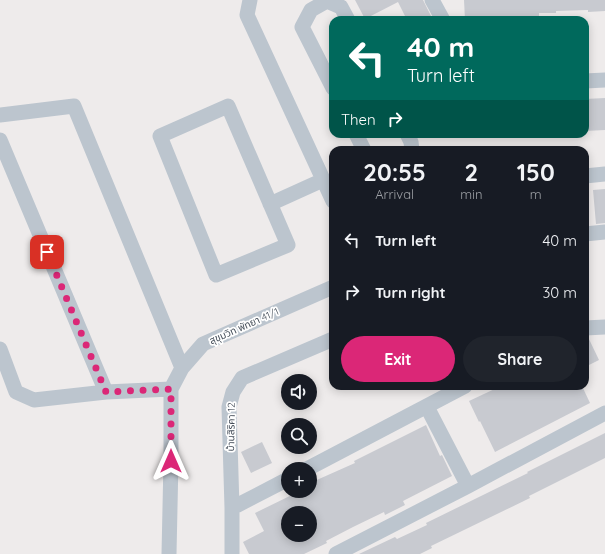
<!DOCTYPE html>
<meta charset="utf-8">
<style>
body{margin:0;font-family:Quicksand,"Noto Sans Thai",sans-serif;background:#20242c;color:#f1f3f6;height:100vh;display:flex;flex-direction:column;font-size:15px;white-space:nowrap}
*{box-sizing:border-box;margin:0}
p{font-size:13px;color:#9ea1a6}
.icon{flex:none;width:22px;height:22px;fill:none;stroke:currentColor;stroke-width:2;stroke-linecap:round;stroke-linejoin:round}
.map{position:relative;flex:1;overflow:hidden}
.panel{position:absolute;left:329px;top:146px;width:260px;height:244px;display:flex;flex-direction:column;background:#171b24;border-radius:12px;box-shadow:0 2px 10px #0003}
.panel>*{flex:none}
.top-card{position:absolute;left:329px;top:16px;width:260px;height:122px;border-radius:12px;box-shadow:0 2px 10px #0003;background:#00695c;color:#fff;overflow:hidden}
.controls{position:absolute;left:281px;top:374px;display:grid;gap:8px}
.controls a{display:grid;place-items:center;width:36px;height:36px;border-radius:50%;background:#171b24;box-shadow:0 2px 10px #0003;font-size:20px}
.pin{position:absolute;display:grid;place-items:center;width:34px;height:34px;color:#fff;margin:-17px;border-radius:8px;box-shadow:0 2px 6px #0006}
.me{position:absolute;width:44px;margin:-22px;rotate:0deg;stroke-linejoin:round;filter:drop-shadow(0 0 3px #0008)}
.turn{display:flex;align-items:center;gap:14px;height:84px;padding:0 12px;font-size:18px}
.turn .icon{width:52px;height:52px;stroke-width:2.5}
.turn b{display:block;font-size:28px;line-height:34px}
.then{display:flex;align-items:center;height:38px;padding:0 12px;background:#0003;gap:8px;font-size:15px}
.eta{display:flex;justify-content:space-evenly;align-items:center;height:68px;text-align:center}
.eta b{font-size:24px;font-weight:700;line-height:28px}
.cta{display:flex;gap:8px;margin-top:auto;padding:8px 12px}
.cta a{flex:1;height:46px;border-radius:24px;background:#db2777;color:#fff;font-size:16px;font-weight:700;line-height:46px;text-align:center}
.cta a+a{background:#20242c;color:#f1f3f6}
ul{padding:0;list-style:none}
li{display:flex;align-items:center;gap:12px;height:52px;padding:0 12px}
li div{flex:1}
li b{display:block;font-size:15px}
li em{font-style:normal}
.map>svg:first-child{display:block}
.building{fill:#c8cad0;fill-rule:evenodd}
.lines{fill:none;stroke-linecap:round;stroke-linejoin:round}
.minor{stroke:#bcc5ce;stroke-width:15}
.route{stroke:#db2777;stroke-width:7;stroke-dasharray:0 12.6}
.labels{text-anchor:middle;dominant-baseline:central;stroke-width:3.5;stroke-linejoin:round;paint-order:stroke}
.street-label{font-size:10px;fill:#444d58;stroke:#fff}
</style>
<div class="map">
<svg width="605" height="554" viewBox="0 0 605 554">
<rect width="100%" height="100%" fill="#eeebeb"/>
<!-- building -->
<path class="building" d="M355,0H423L433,20H407L398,2L365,19Z
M464,0H605V11L588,12V10L556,11V13H539V20H465Z
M605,98V130L585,131V99Z
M605,189V223L596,224L593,190Z
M585,337H588L599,360L585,367Z
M501,386H582L590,403L495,452L480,421L479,422L469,401Z
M426,425L440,456L442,455L452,476L403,501L405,505L385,515L384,512L353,527L326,541L327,543L304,554H249L243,542L264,531L255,513L300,491H310V483L355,463L354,461ZM288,513H310V535H288Z
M605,433V458L529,496L530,498L431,546L432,548L420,554H359L395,537L397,539L427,525L426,523L528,473L527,472Z
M262,442L272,463L251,473L241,452Z"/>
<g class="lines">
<!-- minor -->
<path class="minor" d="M250,0L247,15L333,201
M432,0L443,20
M585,81L605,80
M333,88L302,27L311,10L327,1L341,7L348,20
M228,106L288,245L216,275L160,136Z
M0,115L74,106L182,368
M356,134L364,150
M407,134L411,142L412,150
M0,140L106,392
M585,176L605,174
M270,204L323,180
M585,234L605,232
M585,328L605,327
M0,349L16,392L34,400L106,392L171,389
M427,407L468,486
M307,469L465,386
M232,508L288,479
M169,554L171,461V389L182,368L203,344L333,287
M232,554V508L229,407L233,392L242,378L333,339
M336,554L468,486L605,413"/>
</g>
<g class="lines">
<!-- route -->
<path class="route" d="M47,252L106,392L171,389V461"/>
</g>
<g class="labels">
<!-- street labels -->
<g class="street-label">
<text transform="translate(244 326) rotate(-24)">สุขุมวิท พัทยา 41/1</text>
<text transform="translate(231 427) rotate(-89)">บ้านสิริคา 12</text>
</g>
</g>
</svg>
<div class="controls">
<a><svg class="icon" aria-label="sound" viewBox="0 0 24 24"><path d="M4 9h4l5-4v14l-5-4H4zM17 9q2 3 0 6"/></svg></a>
<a><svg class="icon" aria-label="search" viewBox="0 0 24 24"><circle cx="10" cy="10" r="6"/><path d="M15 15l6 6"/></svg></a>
<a>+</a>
<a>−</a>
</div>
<div class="pin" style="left:47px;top:252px;background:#d93025"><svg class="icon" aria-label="arrive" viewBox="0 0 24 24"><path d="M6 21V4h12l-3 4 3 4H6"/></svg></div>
<svg class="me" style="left:171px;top:461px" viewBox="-20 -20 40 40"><path d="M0-17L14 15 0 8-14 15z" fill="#db2777" stroke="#fff" stroke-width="4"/></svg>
<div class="top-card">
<div class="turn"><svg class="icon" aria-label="left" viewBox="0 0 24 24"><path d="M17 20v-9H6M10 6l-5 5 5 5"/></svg><div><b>40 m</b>Turn left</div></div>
<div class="then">Then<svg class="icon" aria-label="right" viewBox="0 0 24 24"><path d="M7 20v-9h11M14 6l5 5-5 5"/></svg></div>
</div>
<section class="panel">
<div class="eta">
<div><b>20:55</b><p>Arrival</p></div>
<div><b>2</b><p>min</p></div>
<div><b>150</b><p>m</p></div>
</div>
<ul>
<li><svg class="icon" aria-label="left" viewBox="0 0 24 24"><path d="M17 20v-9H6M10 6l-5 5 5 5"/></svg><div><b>Turn left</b></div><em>40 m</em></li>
<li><svg class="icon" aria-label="right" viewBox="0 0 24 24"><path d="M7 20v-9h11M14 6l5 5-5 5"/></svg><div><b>Turn right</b></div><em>30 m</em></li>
</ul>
<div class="cta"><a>Exit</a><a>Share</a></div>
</section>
</div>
